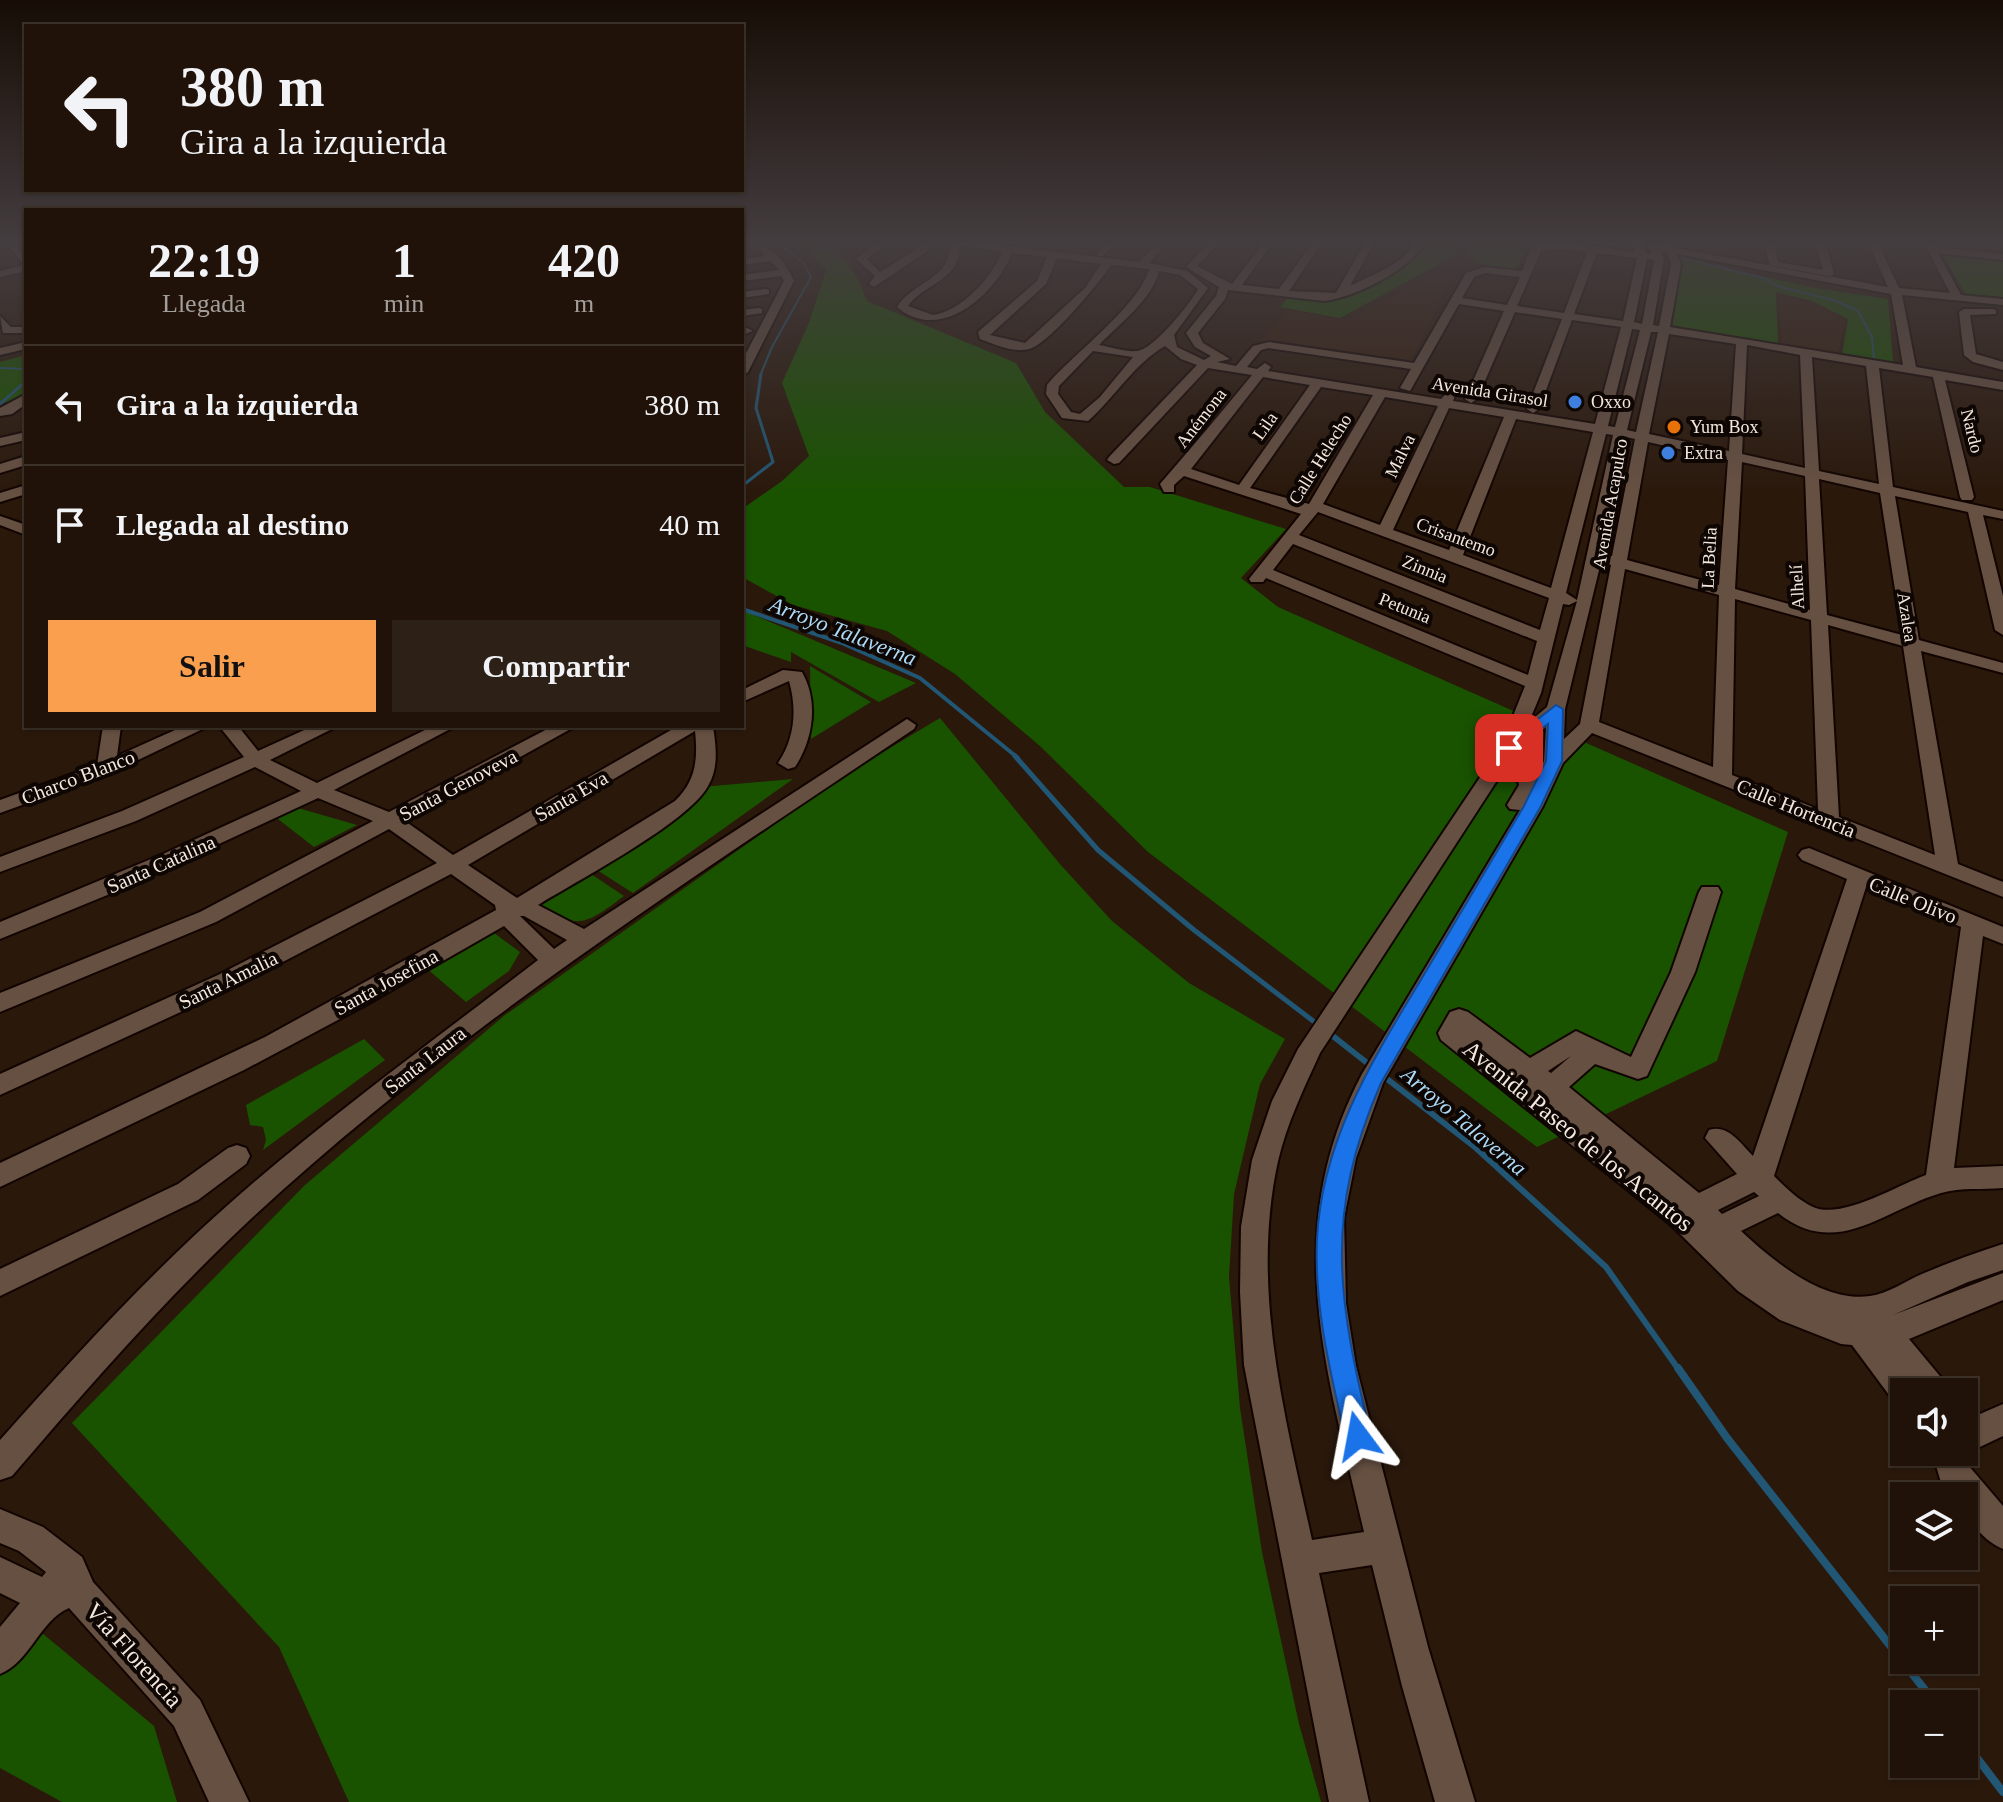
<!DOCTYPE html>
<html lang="es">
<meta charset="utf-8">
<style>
body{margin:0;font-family:"Times New Roman",serif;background:#2d2016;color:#f1f3f6;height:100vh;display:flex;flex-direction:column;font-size:30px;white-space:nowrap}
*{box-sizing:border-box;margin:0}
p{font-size:26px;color:#a29e9c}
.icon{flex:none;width:44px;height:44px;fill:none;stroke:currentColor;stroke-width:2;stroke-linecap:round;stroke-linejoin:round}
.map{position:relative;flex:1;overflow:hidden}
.panel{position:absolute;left:24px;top:208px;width:720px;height:520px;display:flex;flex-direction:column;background:#201208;border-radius:0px;box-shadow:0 2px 6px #0004,0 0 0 2px #3d3229}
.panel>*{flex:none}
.guide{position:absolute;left:24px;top:24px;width:720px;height:168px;border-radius:0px;box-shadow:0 2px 6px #0004,0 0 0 2px #3d3229;background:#201208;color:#f1f3f6;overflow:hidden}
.buttons{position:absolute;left:1890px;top:1378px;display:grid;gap:16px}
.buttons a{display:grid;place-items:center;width:88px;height:88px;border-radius:0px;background:#201208;box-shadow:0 2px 6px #0004,0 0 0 2px #3d3229;font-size:40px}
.pin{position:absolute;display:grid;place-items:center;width:68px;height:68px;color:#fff;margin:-34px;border-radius:16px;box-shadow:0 4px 12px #0006}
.me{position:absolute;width:88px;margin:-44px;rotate:347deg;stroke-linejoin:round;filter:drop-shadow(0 0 6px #0008)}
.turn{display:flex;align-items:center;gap:28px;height:168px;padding:0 24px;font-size:36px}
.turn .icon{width:104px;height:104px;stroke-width:2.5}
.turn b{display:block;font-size:56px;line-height:68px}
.eta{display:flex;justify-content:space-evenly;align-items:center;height:136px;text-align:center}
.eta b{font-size:48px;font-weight:700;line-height:56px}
.primary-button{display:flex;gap:16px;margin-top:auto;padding:16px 24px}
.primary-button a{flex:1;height:92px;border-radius:0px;background:#fa9f4e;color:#111;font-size:32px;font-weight:700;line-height:92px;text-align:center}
.primary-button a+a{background:#2d2016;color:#f1f3f6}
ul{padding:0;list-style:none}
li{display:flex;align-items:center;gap:24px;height:120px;padding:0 24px;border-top:2px solid #3d3229}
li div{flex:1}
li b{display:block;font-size:30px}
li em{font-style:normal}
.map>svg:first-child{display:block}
.built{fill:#341c0b}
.green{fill:#195300}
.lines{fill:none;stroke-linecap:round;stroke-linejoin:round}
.stream-far5{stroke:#215674;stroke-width:2}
.stream-far4{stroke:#215674;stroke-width:3}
.stream-far3{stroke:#215674;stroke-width:4}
.stream-far2{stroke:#215674;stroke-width:5}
.stream-far1{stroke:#215674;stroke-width:6}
.stream{stroke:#215674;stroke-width:8}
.minor-casing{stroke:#120400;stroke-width:4}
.minor{fill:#665042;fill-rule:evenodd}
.route{fill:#1a73e8;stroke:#114b97;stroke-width:2}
.shop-dot{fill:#3f7fe0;stroke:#0d0603;stroke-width:3}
.food-dot{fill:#e8710a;stroke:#0d0603;stroke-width:3}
.labels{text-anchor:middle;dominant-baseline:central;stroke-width:8;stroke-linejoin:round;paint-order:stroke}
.far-street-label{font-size:18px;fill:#f4e7de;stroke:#0d0603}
.far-poi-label{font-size:18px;fill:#f4e7de;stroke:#0d0603;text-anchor:start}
.street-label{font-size:20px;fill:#f4e7de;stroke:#0d0603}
.water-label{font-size:22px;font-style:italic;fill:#addaf7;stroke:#0d0603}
.near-street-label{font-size:24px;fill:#f4e7de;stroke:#0d0603}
</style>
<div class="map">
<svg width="2003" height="1802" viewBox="0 0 2003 1802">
<rect width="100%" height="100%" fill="#2a180b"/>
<!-- built -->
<path class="built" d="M1437,272L1453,276L1409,364L1261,342L1287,310L1346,321Z
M1779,293L1819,306L1845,321L1838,354L1782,345Z"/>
<!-- green -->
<path class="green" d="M791,241C837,241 851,261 867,301L1016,363L1045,412L1124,487H1150L1286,529L1241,578L1278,607L1788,832L1717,1061L1537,1147L1148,852L1041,747L955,674L887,631L793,605L742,577V509L782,481L809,456L782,383L809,323L826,270L803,245Z
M1424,241H1469L1457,246L1458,254L1340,318L1280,307L1289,296L1333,301L1413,258Z
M1480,241H1623L1629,252L1530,244L1514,271C1494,269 1474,268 1464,248Z
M1941,253L2003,258V300L1967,296Z
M1676,258L1821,289L1888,299L1893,363L1842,355L1848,319L1812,301L1776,292L1778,344L1672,327L1680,264Z
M26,355V395L0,404V362Z
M742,610L916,683L879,702L791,652V662L742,645Z
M810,666L871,702L811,739Z
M940,718L1059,863L1112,921L1189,983L1285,1039L1260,1084L1234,1194L1229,1277L1240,1408L1262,1552L1299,1724L1321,1802H349L279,1647L72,1423L305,1185L505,1015L843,776Z
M793,779L633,893L589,865L698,800L702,787Z
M298,808L357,825L314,847L274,816Z
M585,870L624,896C588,923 577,933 538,902Z
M490,930L520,952L509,971L466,1002L426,968Z
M364,1039L385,1060L263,1150L266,1140L263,1127L250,1125L246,1105Z
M36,1628L154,1726L177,1802H62L0,1768V1675Z"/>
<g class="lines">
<!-- stream-far5 -->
<path class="stream-far5" d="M1619,241L1627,245
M1683,258L1763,278L1777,286L1836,301L1858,311L1872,337L1874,361
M0,368L26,369
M760,376L772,347L811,277L803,262L774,241"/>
<!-- stream-far4 -->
<path class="stream-far4" d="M0,404L26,381
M742,486L773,462L756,408L761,374"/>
<!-- stream-far3 -->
<path class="stream-far3" d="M742,609L842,643L920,678L1018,758"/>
<!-- stream-far2 -->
<path class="stream-far2" d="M1015,756L1098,850L1194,930L1321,1027"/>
<!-- stream-far1 -->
<path class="stream-far1" d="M1329,1033L1371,1066
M1382,1075L1476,1148L1606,1267L1679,1370"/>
<!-- stream -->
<path class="stream" d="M1678,1368L1727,1438L1936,1704
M1964,1741L2003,1792"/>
<!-- minor casing -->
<g class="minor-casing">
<path id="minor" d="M4,241H13L26,257V271L0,277V271L24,265Z
M879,241H890L867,259L880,272L929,241H966L1139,262L1160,241H1170L1149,263L1187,271L1208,288L1174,335L1177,347L1204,360L1211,356L1195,347L1186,333L1216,296L1219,287L1186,267L1211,241H1221L1197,266L1232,284L1265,241H1274L1242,285L1279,289L1314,241H1323L1289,291L1336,293L1366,241H1375L1350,286C1373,274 1403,265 1416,241H1426C1411,270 1355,297 1324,301L1228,290L1225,299L1198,333L1203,343L1230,359L1217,362L1236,366L1253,346L1269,342L1414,363L1466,273L1484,267L1522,271C1525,265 1528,251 1533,247C1546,237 1618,250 1635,252L1631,241H1641L1646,253L1652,254L1647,241L1665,246L1663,241H1673L1675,248L1888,287L1867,241H1877L1899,288L1950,293L1923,241H1931L1935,247L2003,254V260L1938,253L1961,295L2003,299V305L1902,295L1916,367L2003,382V390L1945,380L1974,497L1972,500H1962L1960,497L1933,377L1879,368L1893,487L2003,511V519L1983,515L2003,596V635L1995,630L1968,512L1895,496L1919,640L2003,663V673L1921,651L1958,864L2003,882V897L1592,733L1563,763L1543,806L1383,1083L1356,1158L1344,1218L1346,1303L1356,1366L1428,1647L1475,1802H1435L1402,1686L1372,1565L1319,1573L1369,1802H1329L1244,1365L1240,1292L1241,1227L1252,1160L1272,1101L1298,1049L1501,746L1525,686L1266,578L1263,582H1251L1249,579L1301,514L1184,476L1174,485V492H1164L1160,484C1191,448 1222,412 1252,375L1208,368L1119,463L1114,464L1107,460L1109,457L1197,365L1181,359L1165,346C1134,364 1115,397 1088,421L1062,418L1046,394L1047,385C1073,354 1140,305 1149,269L1111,265C1099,283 1048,345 1029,349C1013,353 994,344 980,339L978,332L1037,281L1047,257L1012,253C995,295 940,344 897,307C912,282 950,280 950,245L938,244L874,287L869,284L875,276L856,259ZM960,246L1002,252C992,277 962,311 933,315L908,306C924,283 960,281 960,246ZM1562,249L1587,252L1564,313L1517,306L1541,251ZM1661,251L1667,252L1671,264L1659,326L1653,325L1664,258ZM1597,253L1637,258L1623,321L1574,314ZM1677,254L1891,294L1903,365L1670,327L1681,264ZM1057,258L1101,264L1085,288L1025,343L990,335L1046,284ZM1647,259L1654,260L1642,324L1634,322ZM1159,271L1180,275L1198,289C1190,304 1153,350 1137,351C1125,352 1111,347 1099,345C1119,324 1152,300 1159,271ZM1485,273L1520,277L1507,305L1462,298L1474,277ZM1459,304L1504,311L1465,399L1471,403L1477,399L1515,312L1562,319L1527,409L1533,413L1539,409L1572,320L1621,327L1595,424L1453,401L1455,395L1449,391L1441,399L1268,371L1271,367L1265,363L1257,369L1247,367L1261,350L1269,348L1411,369L1400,388L1410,391ZM1632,329L1640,330L1615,427L1608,426ZM1651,332H1658L1636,432L1627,430ZM1669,334L1736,344L1729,451L1649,434ZM1747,345L1800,355L1805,468L1742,454ZM1093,351L1133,357L1100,397L1080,414L1071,412L1058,394L1059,386ZM1812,357L1866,366L1879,484L1819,471ZM1263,377L1310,385L1239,485L1191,469ZM1321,387L1373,395L1309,504L1250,488ZM1385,397L1438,406L1380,525L1323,504ZM1449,408L1504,417L1449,550L1393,530ZM1516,419L1593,432L1551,588L1463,555ZM1606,434L1613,435L1577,600L1566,593ZM1626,437L1635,439L1612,556L1602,555ZM1648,442L1728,460L1719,585L1627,560ZM1742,462L1805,476L1810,610L1735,589ZM1819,479L1880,493L1902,635L1827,615ZM1318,512L1549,598L1540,630L1299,535ZM1293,544L1537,641L1528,675L1273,570ZM1601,562L1611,565L1580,724L1564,739L1565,709ZM1625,569L1719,595L1713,767L1599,722ZM1735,599L1811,620L1818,809L1732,775ZM1577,601L1547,707L1529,722L1541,693L1563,604L1569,605ZM1828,625L1903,646L1935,855L1839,817ZM1546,727L1544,761L1536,777L1519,766L1508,764L1516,752ZM1500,776L1518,781L1519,785L1507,805L1510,809L1520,810L1362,1074C1279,1232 1327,1370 1364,1532L1312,1540C1285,1416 1250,1288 1278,1161C1287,1123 1304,1088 1320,1053Z
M1109,241H1119L1103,256H1097V252Z
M1764,241H1774L1778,262L1823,270L1815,241H1825L1834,274L1829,277L1770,266Z
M759,247C777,247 788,268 794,281L748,372L742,376V361L784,281L781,276L742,281V275L779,270L771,261L742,265V259L765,256Z
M765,289L769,290V294L742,298V292Z
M758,308L762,309V313L742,316V310Z
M1992,309L1996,310V314L1970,315L1976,354L2003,362V370L1973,362L1964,355L1959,312L1964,309Z
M0,316L11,327H26V333H3Z
M747,328L753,331L742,335V329Z
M26,342V349L0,355V348Z
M26,394V404L12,414L0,416V408Z
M26,432V440L0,446V438Z
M26,456V465L0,473V464Z
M26,485V494L0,502V493Z
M0,516L26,525V535L0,525Z
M783,670L802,672C819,702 813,740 795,767L788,769L778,763C795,738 797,709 789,681L742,702V690Z
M907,719L916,725L914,729C687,882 455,1030 254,1216C167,1297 89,1386 12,1476L0,1480V1440C76,1355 152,1271 237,1197C333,1113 437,1038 538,960L504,926L366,1005L244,1070L0,1187V1163L265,1037L496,910L495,905L451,874L235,987L0,1095V1074L218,975L437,863L389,829L216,922L0,1012V993L200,912L373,821L318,798L122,889L0,939V922L163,854L301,791L255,767L136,821L0,872V857L122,811L244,757L219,726H238L258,751L313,726H338L270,760L317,783L433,726H456L334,790L389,812L553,726H576L405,821L453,855L678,726H713C716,746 719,768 708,786C689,822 577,881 538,905L584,929ZM695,731C698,759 696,781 675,801L517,898L468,865ZM520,916H524L567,940L554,949Z
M103,726H121L117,756L184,726H209L113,772L0,813V800L97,765Z
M1809,848L2003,927V944L1983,936L1954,1168L2003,1166V1188C1983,1190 1961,1187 1941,1193C1883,1210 1837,1260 1778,1213L1741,1231C1773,1261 1823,1303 1870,1296C1887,1294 1906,1281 1922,1274C1948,1263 1975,1253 2003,1244V1270L1968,1282L1893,1315L2003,1273V1300L1909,1339L1944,1381L1949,1392H1904V1406L1895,1403L1852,1345L1841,1344L1780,1320L1738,1291L1671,1225L1441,1040L1438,1033L1450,1012L1459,1009L1468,1012L1530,1058L1576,1031L1631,1057L1671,972L1699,892L1702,887H1718L1721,892L1695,972L1647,1076L1638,1079L1595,1064L1569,1087L1699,1193L1737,1174L1705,1138L1709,1130C1728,1124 1740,1143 1753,1156L1847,879L1802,860L1798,855L1802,850ZM1866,887L1961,927L1926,1175C1898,1185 1842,1220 1813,1207C1798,1200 1785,1187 1774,1176ZM1571,1056L1551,1073L1548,1071ZM1754,1192L1759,1196L1722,1214L1718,1210Z
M237,1145L246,1148L250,1156L246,1164L198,1200L0,1296V1269L178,1184L228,1148Z
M2003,1404V1436L1965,1454L1968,1465L2003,1506V1549C1982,1540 1964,1518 1964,1496H1951L1942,1486L1932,1452H1964V1421Z
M0,1509L43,1527L82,1557L93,1582L200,1700L249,1802H209L174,1726L69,1608C39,1621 31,1661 0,1674V1627L20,1603L0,1593V1557L42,1577L46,1572L19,1551L0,1543Z"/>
</g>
<!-- minor -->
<use href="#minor" class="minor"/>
</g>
<!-- sky -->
<linearGradient id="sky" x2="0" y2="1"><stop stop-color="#170d06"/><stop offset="0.49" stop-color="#443d3f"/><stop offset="1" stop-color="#443d3f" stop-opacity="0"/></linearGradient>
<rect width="2003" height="494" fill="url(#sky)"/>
<!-- route -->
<path class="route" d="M1556,705L1563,709L1562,761L1541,806L1381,1083C1323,1215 1338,1301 1371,1436L1367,1445L1358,1449L1349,1445L1345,1436C1330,1371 1314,1306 1317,1239C1322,1138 1375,1056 1425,973C1458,917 1491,862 1524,806L1546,761L1548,724L1514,751L1509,752L1501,748Z"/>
<!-- markers -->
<g class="shop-dot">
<circle cx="1575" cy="402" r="8"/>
<circle cx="1668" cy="453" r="8"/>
</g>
<circle class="food-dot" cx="1674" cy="427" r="8"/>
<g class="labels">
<!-- far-street labels -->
<g class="far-street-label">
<text transform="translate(1490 392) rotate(9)">Avenida Girasol</text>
<text transform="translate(1201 418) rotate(-52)">Anémona</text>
<text transform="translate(1265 426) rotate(-55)">Lila</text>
<text transform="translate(1972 431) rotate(76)">Nardo</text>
<text transform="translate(1400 456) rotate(-64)">Malva</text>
<text transform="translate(1320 459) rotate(-58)">Calle Helecho</text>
<text transform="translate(1610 504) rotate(-80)">Avenida Acapulco</text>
<text transform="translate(1456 537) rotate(20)">Crisantemo</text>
<text transform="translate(1709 558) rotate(-87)">La Belia</text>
<text transform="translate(1425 569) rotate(22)">Zinnia</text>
<text transform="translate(1797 587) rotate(-93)">Alhelí</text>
<text transform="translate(1405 608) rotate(22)">Petunia</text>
<text transform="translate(1907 617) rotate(81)">Azalea</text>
</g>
<!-- far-poi labels -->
<g class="far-poi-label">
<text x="1591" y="402">Oxxo</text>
<text x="1690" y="427">Yum Box</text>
<text x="1684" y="453">Extra</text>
</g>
<!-- street labels -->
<g class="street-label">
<text transform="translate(78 777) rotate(-21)">Charco Blanco</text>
<text transform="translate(458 785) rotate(-28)">Santa Genoveva</text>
<text transform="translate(571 796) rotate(-30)">Santa Eva</text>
<text transform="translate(1796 808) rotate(22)">Calle Hortencia</text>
<text transform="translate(161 864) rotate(-24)">Santa Catalina</text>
<text transform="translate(1913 900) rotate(22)">Calle Olivo</text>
<text transform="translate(228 980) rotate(-26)">Santa Amalia</text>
<text transform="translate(386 982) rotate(-29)">Santa Josefina</text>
<text transform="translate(425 1060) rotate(-38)">Santa Laura</text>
</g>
<!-- water labels -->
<g class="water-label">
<text transform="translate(843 631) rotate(21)">Arroyo Talaverna</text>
<text transform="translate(1464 1121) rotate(40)">Arroyo Talaverna</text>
</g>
<!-- near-street labels -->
<g class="near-street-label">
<text transform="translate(1578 1136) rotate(39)">Avenida Paseo de los Acantos</text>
<text transform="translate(134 1655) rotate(48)">Vía Florencia</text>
</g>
</g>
</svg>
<div class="buttons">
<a><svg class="icon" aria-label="sound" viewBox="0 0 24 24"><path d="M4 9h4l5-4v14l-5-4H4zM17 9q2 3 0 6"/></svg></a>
<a><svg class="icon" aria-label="layers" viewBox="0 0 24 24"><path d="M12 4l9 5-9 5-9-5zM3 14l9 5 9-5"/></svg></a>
<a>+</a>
<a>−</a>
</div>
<div class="pin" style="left:1509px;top:748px;background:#d93025"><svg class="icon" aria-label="arrive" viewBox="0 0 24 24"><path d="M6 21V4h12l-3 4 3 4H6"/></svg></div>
<svg class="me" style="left:1358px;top:1436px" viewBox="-20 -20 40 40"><path d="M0-17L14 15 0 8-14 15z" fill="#1a73e8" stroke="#fff" stroke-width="4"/></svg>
<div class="guide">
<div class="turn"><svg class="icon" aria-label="left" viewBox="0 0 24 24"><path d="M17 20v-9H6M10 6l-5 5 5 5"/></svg><div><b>380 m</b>Gira a la izquierda</div></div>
</div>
<section class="panel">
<div class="eta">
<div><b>22:19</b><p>Llegada</p></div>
<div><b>1</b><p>min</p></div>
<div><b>420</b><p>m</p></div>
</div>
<ul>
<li><svg class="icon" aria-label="left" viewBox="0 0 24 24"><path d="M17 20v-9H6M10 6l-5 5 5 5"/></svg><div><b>Gira a la izquierda</b></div><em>380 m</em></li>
<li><svg class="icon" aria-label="arrive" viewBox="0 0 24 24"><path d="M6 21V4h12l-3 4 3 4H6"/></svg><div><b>Llegada al destino</b></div><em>40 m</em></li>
</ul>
<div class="primary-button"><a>Salir</a><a>Compartir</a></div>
</section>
</div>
